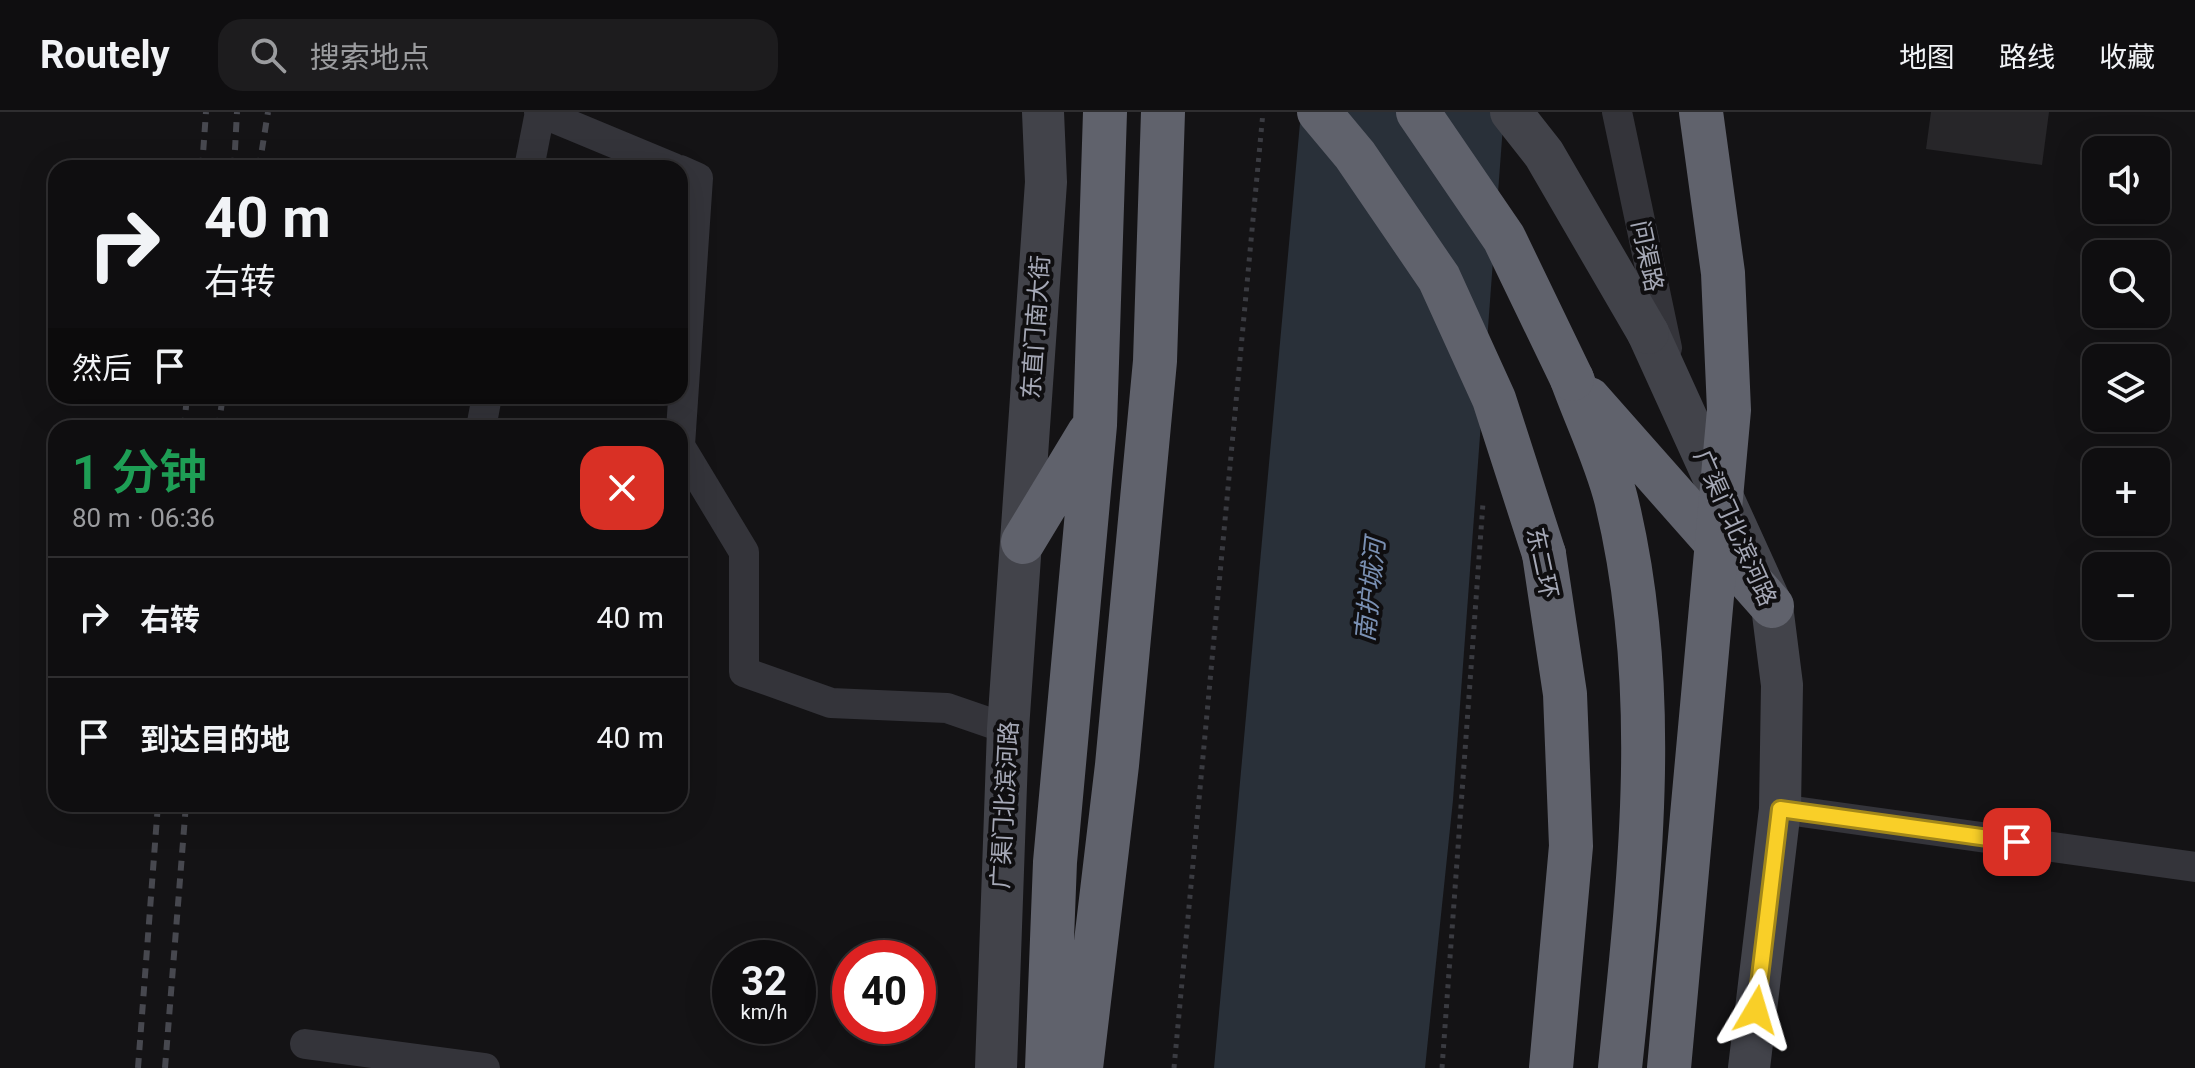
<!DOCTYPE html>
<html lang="zh">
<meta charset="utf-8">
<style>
body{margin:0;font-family:Roboto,"Noto Sans SC",sans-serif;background:#1d1c1e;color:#f1f3f6;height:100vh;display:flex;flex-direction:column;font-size:30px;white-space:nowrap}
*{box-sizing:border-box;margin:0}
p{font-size:26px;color:#9b9c9f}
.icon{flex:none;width:44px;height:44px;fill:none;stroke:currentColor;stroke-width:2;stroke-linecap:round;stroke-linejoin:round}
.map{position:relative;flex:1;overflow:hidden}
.panel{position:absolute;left:48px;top:308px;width:640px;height:392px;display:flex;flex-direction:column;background:#0f0e10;border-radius:24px;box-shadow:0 8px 32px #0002,0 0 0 2px #2f2e30}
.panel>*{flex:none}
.hud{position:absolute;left:48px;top:48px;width:640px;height:244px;border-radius:24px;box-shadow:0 8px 32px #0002,0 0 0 2px #2f2e30;background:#0f0e10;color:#f1f3f6;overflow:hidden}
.fabs{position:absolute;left:2082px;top:24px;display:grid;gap:16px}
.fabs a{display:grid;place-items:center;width:88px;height:88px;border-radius:16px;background:#0f0e10;box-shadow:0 8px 32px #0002,0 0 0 2px #2f2e30;font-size:40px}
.speed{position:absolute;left:712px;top:828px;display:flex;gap:16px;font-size:40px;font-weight:700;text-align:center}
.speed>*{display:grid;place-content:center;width:104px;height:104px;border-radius:50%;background:#0f0e10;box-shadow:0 8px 32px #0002,0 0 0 2px #2f2e30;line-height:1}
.speed small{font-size:20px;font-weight:400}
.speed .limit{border:12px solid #d22;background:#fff;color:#111}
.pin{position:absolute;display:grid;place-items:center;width:68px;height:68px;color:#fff;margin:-34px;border-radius:16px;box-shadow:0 4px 12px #0006}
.me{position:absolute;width:88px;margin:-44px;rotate:7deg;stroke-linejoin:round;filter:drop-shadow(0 0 6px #0008)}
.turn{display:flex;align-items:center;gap:28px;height:168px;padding:0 24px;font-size:36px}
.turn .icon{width:104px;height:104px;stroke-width:2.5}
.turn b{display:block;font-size:56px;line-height:68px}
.then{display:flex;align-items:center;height:76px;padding:0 24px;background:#0003;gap:16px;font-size:30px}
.round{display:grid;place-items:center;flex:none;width:84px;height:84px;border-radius:24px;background:#1d1c1e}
.headline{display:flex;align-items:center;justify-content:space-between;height:136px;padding:0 24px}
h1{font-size:48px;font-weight:600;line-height:60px;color:#1e9e55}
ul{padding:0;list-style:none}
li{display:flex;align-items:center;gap:24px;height:120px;padding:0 24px;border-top:2px solid #2f2e30}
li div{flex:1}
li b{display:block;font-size:30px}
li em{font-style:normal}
header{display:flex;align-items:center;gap:48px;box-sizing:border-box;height:112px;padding:0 40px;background:#0f0e10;border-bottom:2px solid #2f2e30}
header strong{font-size:38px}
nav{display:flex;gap:44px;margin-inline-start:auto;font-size:28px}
.search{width:560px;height:72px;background:#1d1c1e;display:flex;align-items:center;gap:20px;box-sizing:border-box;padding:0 28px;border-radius:24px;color:#9b9c9f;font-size:30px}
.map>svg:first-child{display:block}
.water{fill:#293039}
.building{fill:#272629}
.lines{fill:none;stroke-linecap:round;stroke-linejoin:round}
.path{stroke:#3a3b41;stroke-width:5;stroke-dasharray:4 6;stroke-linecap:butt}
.street{stroke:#34343a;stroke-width:30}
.secondary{stroke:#42434a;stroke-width:42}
.highway{stroke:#60626c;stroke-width:44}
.rail{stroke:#47484f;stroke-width:6;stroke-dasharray:10 8;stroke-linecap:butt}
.secondary-bridge{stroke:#42434a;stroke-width:42}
.highway-bridge{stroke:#60626c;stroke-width:44}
.route-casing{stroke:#a2871a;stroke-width:20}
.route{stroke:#f9cf28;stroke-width:14}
.labels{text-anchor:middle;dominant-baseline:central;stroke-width:8;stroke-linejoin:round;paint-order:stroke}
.street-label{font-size:24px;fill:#a5a8b6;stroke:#0f0e10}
.water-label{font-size:26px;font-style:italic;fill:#7a90b3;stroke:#0f0e10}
</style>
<header>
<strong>Routely</strong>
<div class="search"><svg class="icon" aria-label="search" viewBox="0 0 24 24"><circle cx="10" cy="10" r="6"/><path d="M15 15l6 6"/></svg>搜索地点</div>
<nav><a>地图</a><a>路线</a><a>收藏</a></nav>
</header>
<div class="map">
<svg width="2195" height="956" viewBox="0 0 2195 956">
<rect width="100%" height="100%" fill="#141315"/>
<!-- water -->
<path class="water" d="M1301,0H1504L1453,688L1425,956H1214Z"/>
<!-- building -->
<path class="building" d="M1931,0H2049L2042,53L1926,37Z"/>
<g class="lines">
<!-- path -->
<path class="path" d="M1174,956L1263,0
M1442,956L1483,391"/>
<!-- street -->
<path class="street" d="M539,0L674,56
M1617,0L1667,236
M529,56L540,0
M680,58L698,66L680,333
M481,316L487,284
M680,334L744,440V560L831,591L947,596L1008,617
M1780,697L2195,755
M305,932L485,956"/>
<!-- secondary -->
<path class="secondary" d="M1648,221L1772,494L1782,573L1780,697L1749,956
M996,956L1008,617L1046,70L1043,0"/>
<!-- highway -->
<path class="highway" d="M1572,267C1586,306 1606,347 1616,387C1662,575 1640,766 1620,956
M1589,287L1772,494
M1023,430L1089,321
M1544,442L1565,582L1571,734L1551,956
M1047,956L1055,750L1095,313L1105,0
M1081,956L1117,653L1155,249L1163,0"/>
<!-- rail -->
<path class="rail" d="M202,56L206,0
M234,56L237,0
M259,56L268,0
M184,316L187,284
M218,316L223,284
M138,956L158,692
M165,956L186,692"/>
<!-- secondary-bridge -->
<path class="secondary-bridge" d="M1511,0L1544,42L1648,221"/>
<!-- highway-bridge -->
<path class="highway-bridge" d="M1319,0L1355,43L1439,166L1494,287L1544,442
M1418,0L1504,126L1572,267
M1669,956L1729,298L1723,161L1701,0"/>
</g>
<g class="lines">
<!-- route casing -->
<g class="route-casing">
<path id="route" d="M1756,898L1780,697L2017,730"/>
</g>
<!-- route -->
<use href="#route" class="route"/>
</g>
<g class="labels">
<!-- street labels -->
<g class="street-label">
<text transform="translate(1647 144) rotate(78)">问渠路</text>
<text transform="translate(1036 215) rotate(-86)">东直门南大街</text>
<text transform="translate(1735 416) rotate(66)">广渠门北滨河路</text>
<text transform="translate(1542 451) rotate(78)">东二环</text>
<text transform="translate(1005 693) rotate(-87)">广渠门北滨河路</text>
</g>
<!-- water labels -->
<g class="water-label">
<text transform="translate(1370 478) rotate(-84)">南护城河</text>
</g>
</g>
</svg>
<div class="fabs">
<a><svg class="icon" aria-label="sound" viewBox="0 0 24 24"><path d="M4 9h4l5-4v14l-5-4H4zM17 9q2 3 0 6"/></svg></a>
<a><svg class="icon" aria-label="search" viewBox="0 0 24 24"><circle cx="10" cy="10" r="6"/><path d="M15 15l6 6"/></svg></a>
<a><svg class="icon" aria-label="layers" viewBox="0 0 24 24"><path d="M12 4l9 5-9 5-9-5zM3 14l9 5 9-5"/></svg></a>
<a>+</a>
<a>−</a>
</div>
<div class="speed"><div>32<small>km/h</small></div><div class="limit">40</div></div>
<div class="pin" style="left:2017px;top:730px;background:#d93025"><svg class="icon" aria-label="arrive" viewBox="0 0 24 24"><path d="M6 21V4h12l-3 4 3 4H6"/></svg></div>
<svg class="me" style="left:1756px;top:898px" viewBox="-20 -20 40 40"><path d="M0-17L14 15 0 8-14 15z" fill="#f9cf28" stroke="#fff" stroke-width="4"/></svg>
<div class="hud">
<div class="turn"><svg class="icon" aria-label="right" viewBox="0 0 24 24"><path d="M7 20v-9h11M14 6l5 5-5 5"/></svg><div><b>40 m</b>右转</div></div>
<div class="then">然后<svg class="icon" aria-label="arrive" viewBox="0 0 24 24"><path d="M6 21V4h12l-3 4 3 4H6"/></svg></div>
</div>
<section class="panel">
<div class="headline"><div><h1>1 分钟</h1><p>80 m · 06:36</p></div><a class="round" style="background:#d93025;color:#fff"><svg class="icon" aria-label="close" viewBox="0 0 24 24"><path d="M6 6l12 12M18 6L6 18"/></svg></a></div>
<ul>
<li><svg class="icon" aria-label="right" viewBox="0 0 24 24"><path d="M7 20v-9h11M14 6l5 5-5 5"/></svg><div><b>右转</b></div><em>40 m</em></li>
<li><svg class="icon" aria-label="arrive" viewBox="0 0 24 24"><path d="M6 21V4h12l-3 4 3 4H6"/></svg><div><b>到达目的地</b></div><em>40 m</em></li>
</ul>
</section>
</div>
